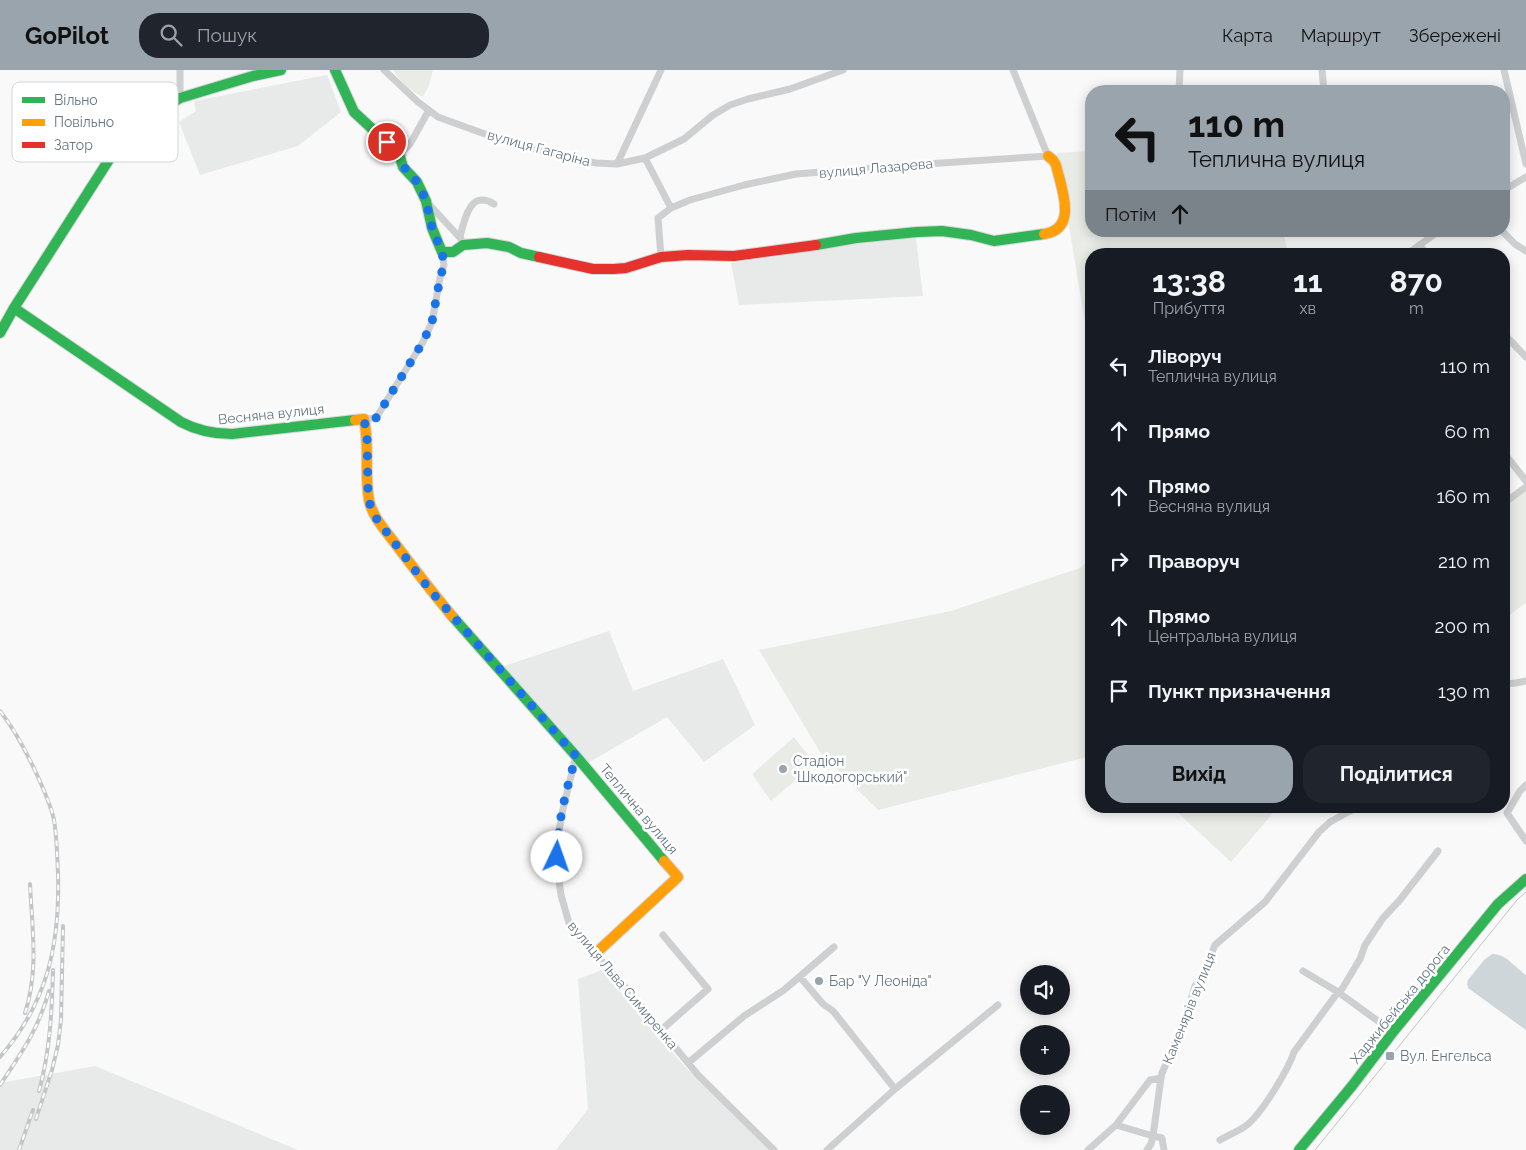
<!DOCTYPE html>
<html lang="uk">
<meta charset="utf-8">
<style>
body{margin:0;font-family:Raleway,sans-serif;background:#20242c;color:#f1f3f6;height:100vh;display:flex;flex-direction:column;font-size:19px;white-space:nowrap}
*{box-sizing:border-box;margin:0}
p{font-size:16px;color:#9ea1a6}
.icon{flex:none;width:28px;height:28px;fill:none;stroke:currentColor;stroke-width:2;stroke-linecap:round;stroke-linejoin:round}
.map{position:relative;flex:1;overflow:hidden}
.drawer{position:absolute;left:1085px;top:178px;width:425px;height:565px;display:flex;flex-direction:column;background:#171b24;border-radius:20px;box-shadow:0 2px 12px #0003}
.drawer>*{flex:none}
.top-card{position:absolute;left:1085px;top:15px;width:425px;height:152px;border-radius:20px;box-shadow:0 2px 12px #0003;background:#99a4ac;color:#111;overflow:hidden}
.tools{position:absolute;left:1020px;top:895px;display:grid;gap:10px}
.tools a{display:grid;place-items:center;width:50px;height:50px;border-radius:50%;background:#171b24;box-shadow:0 2px 12px #0003;font-size:25px}
.pin{position:absolute;display:grid;place-items:center;width:42px;height:42px;color:#fff;margin:-21px;border:2px solid #fff;border-radius:50%;box-shadow:0 1px 5px #0007}
.me{position:absolute;width:55px;margin:-28px;rotate:3deg;stroke-linejoin:round;filter:drop-shadow(0 0 4px #0008)}
.turn{display:flex;align-items:center;gap:18px;height:105px;padding:0 20px;font-size:22px}
.turn .icon{width:65px;height:65px;stroke-width:2.5}
.turn b{display:block;font-size:35px;line-height:42px}
.then{display:flex;align-items:center;height:48px;padding:0 20px;background:#0003;gap:10px;font-size:19px}
.eta{display:flex;justify-content:space-evenly;align-items:center;height:85px;text-align:center}
.eta b{font-size:30px;font-weight:700;line-height:35px}
.button{display:flex;gap:10px;margin-top:auto;padding:10px 20px}
.button a{flex:1;height:58px;border-radius:20px;background:#99a4ac;color:#111;font-size:20px;font-weight:700;line-height:58px;text-align:center}
.button a+a{background:#20242c;color:#f1f3f6}
ul{padding:0;list-style:none}
li{display:flex;align-items:center;gap:15px;height:65px;padding:0 20px}
li div{flex:1}
li b{display:block;font-size:19px}
li em{font-style:normal}
header{display:flex;align-items:center;gap:30px;box-sizing:border-box;height:70px;padding:0 25px;background:#99a4ac;color:#111}
header strong{font-size:24px}
nav{display:flex;gap:28px;margin-inline-start:auto;font-size:18px}
.search{width:350px;height:45px;background:#20242c;display:flex;align-items:center;gap:12px;box-sizing:border-box;padding:0 18px;border-radius:20px;color:#9ea1a6;font-size:19px}
.map>svg:first-child{display:block}
.built{fill:#e8e9e9}
.green{fill:#e8ebe6}
.water{fill:#ced6d9}
.lines{fill:none;stroke-linecap:round;stroke-linejoin:round}
.fast-casing{stroke:#d5d6d7;stroke-width:12}
.slow-casing{stroke:#d5d6d7;stroke-width:12}
.jam-casing{stroke:#d5d6d7;stroke-width:12}
.street{stroke:#cecfd0;stroke-width:7}
.fast{stroke:#30b455;stroke-width:10}
.slow{stroke:#ff9f0a;stroke-width:10}
.jam{stroke:#e5322d;stroke-width:10}
.tram{stroke:#c3c5c6;stroke-width:1}
.rail-casing{stroke:#c3c5c6;stroke-width:4}
.rail{stroke:#fff;stroke-width:2;stroke-dasharray:5.5;stroke-linecap:butt}
.route{stroke:#1a73e8;stroke-width:9;stroke-dasharray:0 16.2}
.poi-dot{fill:#99a4ac;stroke:#fff;stroke-width:2}
.labels{text-anchor:middle;dominant-baseline:central;stroke-width:5;stroke-linejoin:round;paint-order:stroke}
.street-label{font-size:14px;fill:#657683;stroke:#fff}
.poi-label{font-size:14px;fill:#657683;stroke:#fff;text-anchor:start}
.key{fill:#fff;stroke:#d1d6da;stroke-width:1}
.key-label{font-size:14px;fill:#657683}
</style>
<header>
<strong>GoPilot</strong>
<div class="search"><svg class="icon" aria-label="search" viewBox="0 0 24 24"><circle cx="10" cy="10" r="6"/><path d="M15 15l6 6"/></svg>Пошук</div>
<nav><a>Карта</a><a>Маршрут</a><a>Збережені</a></nav>
</header>
<div class="map">
<svg width="1526" height="1080" viewBox="0 0 1526 1080">
<rect width="100%" height="100%" fill="#f9f9f9"/>
<!-- built -->
<path class="built" d="M327,5L341,42L298,76L200,105L179,52L196,41L194,31Z
M916,168L923,226L739,235L731,193L787,185L851,173Z
M609,561L633,621L723,589L755,655L704,692L667,647L588,693L498,598Z
M602,900L685,997L770,1080H556L588,1039L578,909Z
M95,996L298,1080H0V1013Z"/>
<!-- green -->
<path class="green" d="M393,0H433L429,15L423,27C411,22 400,11 393,0Z
M1091,81V161H1283L1288,184H1091V289L1057,83Z
M1526,419V533L1504,549V436Z
M1091,488V686L878,740L820,682L759,580L951,541L1080,498Z
M794,667L815,694L771,731L752,704Z
M1182,736H1279L1231,792L1175,740Z"/>
<!-- water -->
<path class="water" d="M1492,884C1505,883 1516,898 1526,905V960L1468,918L1467,914L1468,910L1484,890Z"/>
<g class="lines">
<!-- fast casing -->
<g class="fast-casing">
<path id="fast" d="M335,0L354,42L394,79L400,87L403,97L417,112L426,131L432,158L442,182H453L463,175L487,173L509,177L521,183L539,187
M816,175L856,168L917,162L942,161L971,165L994,171L1044,164
M14,238L181,352C198,361 213,364 232,364L355,350
M0,263L14,238L112,85L144,51L180,28L253,6L281,0
M452,546L576,686L664,791
M1299,1080L1352,1016L1393,962L1498,834L1526,809"/>
</g>
<!-- slow casing -->
<g class="slow-casing">
<path id="slow" d="M1044,164C1079,159 1061,117 1056,95L1053,90L1048,86
M355,350L364,349C370,377 364,403 369,430C372,447 387,462 397,476C415,500 433,523 452,546
M595,884L678,807L664,791"/>
</g>
<!-- jam casing -->
<g class="jam-casing">
<path id="jam" d="M539,187L593,199H614L626,198L661,187L688,185L734,186L816,175"/>
</g>
<!-- street -->
<path class="street" d="M384,0L418,32L438,47L504,71L561,86L596,93L617,94L645,88L684,69L713,45L730,35L748,29L790,19L843,0
M1322,0L1324,21
M1504,0L1526,94
M1179,21L1180,0
M180,28V0
M400,87L403,85V81L410,74L429,40
M645,88L671,138
M617,94L661,0
M1504,120L1526,107
M428,133L461,169
M1502,161L1515,174L1526,181
M460,167C463,156 468,129 482,130C486,130 491,132 494,134
M1419,175L1427,184
M1407,184L1439,161
M661,187L658,148L671,138L690,130L744,115L796,104L910,95L1048,86L1013,0
M1504,264L1526,287
M364,349L376,348L423,272L432,252L440,208L444,195L442,182
M1504,383L1526,411
M1504,433L1526,417
M1504,614L1516,613L1526,611
M576,686L563,739L557,772L558,803L561,825L569,853L581,868L627,919L698,1005L774,1080
M1526,715L1520,721L1507,743L1526,771
M1303,901L1338,922L1393,962
M800,907L823,934L833,941L895,1019
M660,961L708,919L663,865
M688,993L744,946L784,920L834,877
M1161,1008L1153,1066L1162,1068L1164,1080
M1116,1055L1153,1066L1151,1074L1147,1080
M1220,1070C1229,1065 1239,1061 1247,1055C1262,1043 1288,1000 1294,982L1338,922L1342,919L1360,889L1365,875L1383,848L1399,831L1438,781
M827,1080L895,1019L998,935
M1088,1080L1116,1055L1150,1010L1161,1008L1162,1003L1184,953L1195,916L1202,906L1215,875L1265,832L1319,762L1330,752L1359,736"/>
<!-- fast -->
<use href="#fast" class="fast"/>
<!-- slow -->
<use href="#slow" class="slow"/>
<!-- jam -->
<use href="#jam" class="jam"/>
<!-- tram -->
<path class="tram" d="M1315,1080L1517,830L1526,822"/>
<!-- rail casing -->
<g class="rail-casing">
<path id="rail" d="M0,641C16,661 27,683 38,707C44,721 51,735 54,750C57,767 57,785 58,803C60,874 48,932 0,987
M25,943C39,901 32,857 30,814
M0,1015C22,982 38,960 49,921
M39,1021C50,982 52,940 53,900
M36,1049L52,1000L58,975L61,950L63,856
M19,1080L33,1040"/>
</g>
<!-- rail -->
<use href="#rail" class="rail"/>
</g>
<g class="lines">
<!-- route -->
<path class="route" d="M387,72L394,79L400,88L403,96L417,112L422,121L426,131L432,158L442,182L444,195L440,208L432,252L423,272L376,348L364,350L367,363L368,422L369,432L376,448L429,519L576,686C567,718 557,753 557,787"/>
</g>
<!-- markers -->
<g class="poi-dot">
<circle cx="783" cy="699" r="5"/>
<circle cx="819" cy="911" r="5"/>
<rect x="1385" y="981" width="10" height="10" rx="2.5"/>
</g>
<g class="labels">
<!-- street labels -->
<g class="street-label">
<text transform="translate(539 78) rotate(15)">вулиця Гагаріна</text>
<text transform="translate(876 98) rotate(-5)">вулиця Лазарева</text>
<text transform="translate(271 344) rotate(-6)">Весняна вулиця</text>
<text transform="translate(639 739) rotate(50)">Теплична вулиця</text>
<text transform="translate(623 915) rotate(50)">вулиця Льва Симиренка</text>
<text transform="translate(1400 934) rotate(-51)">Хаджибейська дорога</text>
<text transform="translate(1189 938) rotate(-68)">Каменярів вулиця</text>
</g>
<!-- poi labels -->
<g class="poi-label">
<text x="793" y="691">Стадіон<tspan x="793" dy="16">"Шкодогорський"</tspan></text>
<text x="829" y="911">Бар "У Леоніда"</text>
<text x="1400" y="986">Вул. Енгельса</text>
</g>
</g>
<!-- legend -->
<rect x="12" y="12" width="166" height="80" rx="8" class="key"/>
<rect x="22" y="27" width="23" height="6" fill="#30b455"/>
<rect x="22" y="49" width="23" height="7" fill="#ff9f0a"/>
<rect x="22" y="72" width="23" height="6" fill="#e5322d"/>
<g class="key-label">
<text x="54" y="35">Вільно</text>
<text x="54" y="57">Повільно</text>
<text x="54" y="80">Затор</text>
</g>
</svg>
<div class="tools">
<a><svg class="icon" aria-label="sound" viewBox="0 0 24 24"><path d="M4 9h4l5-4v14l-5-4H4zM17 9q2 3 0 6"/></svg></a>
<a>+</a>
<a>−</a>
</div>
<div class="pin" style="left:387px;top:72px;background:#d93025"><svg class="icon" aria-label="arrive" viewBox="0 0 24 24"><path d="M6 21V4h12l-3 4 3 4H6"/></svg></div>
<svg class="me" style="left:557px;top:787px" viewBox="-20 -20 40 40"><circle r="19" fill="#fff"/><path d="M0-13L10 11 0 6-10 11z" fill="#1a73e8"/></svg>
<div class="top-card">
<div class="turn"><svg class="icon" aria-label="left" viewBox="0 0 24 24"><path d="M17 20v-9H6M10 6l-5 5 5 5"/></svg><div><b>110 m</b>Теплична вулиця</div></div>
<div class="then">Потім<svg class="icon" aria-label="ahead" viewBox="0 0 24 24"><path d="M12 20V5M6 11l6-6 6 6"/></svg></div>
</div>
<section class="drawer">
<div class="eta">
<div><b>13:38</b><p>Прибуття</p></div>
<div><b>11</b><p>хв</p></div>
<div><b>870</b><p>m</p></div>
</div>
<ul>
<li><svg class="icon" aria-label="left" viewBox="0 0 24 24"><path d="M17 20v-9H6M10 6l-5 5 5 5"/></svg><div><b>Ліворуч</b><p>Теплична вулиця</p></div><em>110 m</em></li>
<li><svg class="icon" aria-label="ahead" viewBox="0 0 24 24"><path d="M12 20V5M6 11l6-6 6 6"/></svg><div><b>Прямо</b></div><em>60 m</em></li>
<li><svg class="icon" aria-label="ahead" viewBox="0 0 24 24"><path d="M12 20V5M6 11l6-6 6 6"/></svg><div><b>Прямо</b><p>Весняна вулиця</p></div><em>160 m</em></li>
<li><svg class="icon" aria-label="right" viewBox="0 0 24 24"><path d="M7 20v-9h11M14 6l5 5-5 5"/></svg><div><b>Праворуч</b></div><em>210 m</em></li>
<li><svg class="icon" aria-label="ahead" viewBox="0 0 24 24"><path d="M12 20V5M6 11l6-6 6 6"/></svg><div><b>Прямо</b><p>Центральна вулиця</p></div><em>200 m</em></li>
<li><svg class="icon" aria-label="arrive" viewBox="0 0 24 24"><path d="M6 21V4h12l-3 4 3 4H6"/></svg><div><b>Пункт призначення</b></div><em>130 m</em></li>
</ul>
<div class="button"><a>Вихід</a><a>Поділитися</a></div>
</section>
</div>
